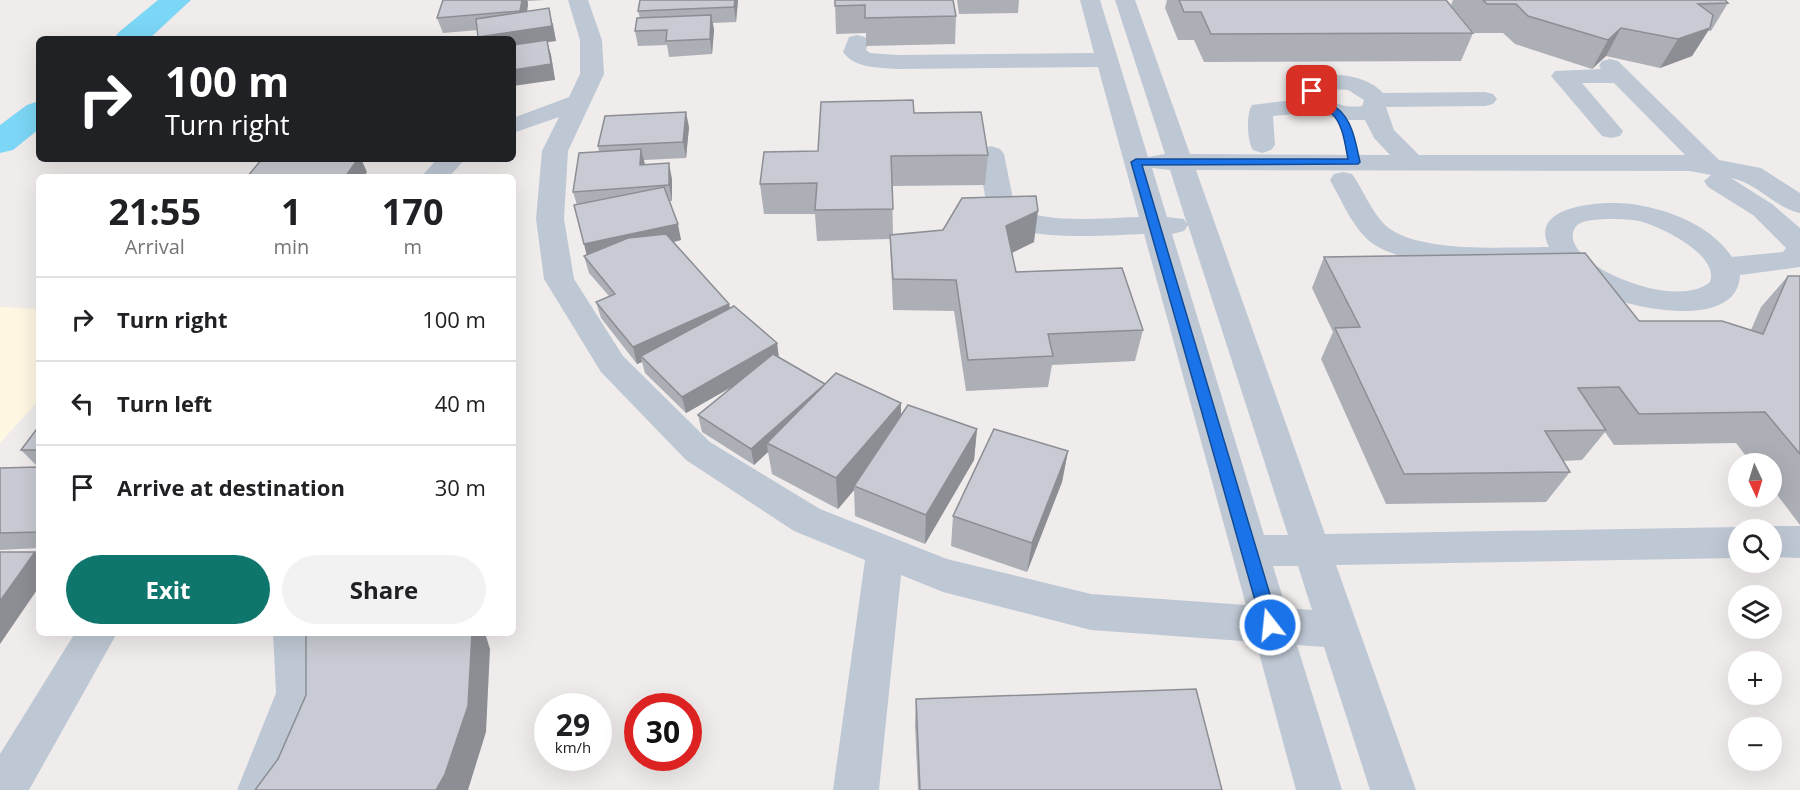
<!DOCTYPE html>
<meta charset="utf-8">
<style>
body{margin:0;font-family:"Open Sans",sans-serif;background:#f2f2f2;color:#202124;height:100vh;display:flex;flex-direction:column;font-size:22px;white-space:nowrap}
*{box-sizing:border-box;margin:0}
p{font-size:20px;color:#757577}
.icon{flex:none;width:33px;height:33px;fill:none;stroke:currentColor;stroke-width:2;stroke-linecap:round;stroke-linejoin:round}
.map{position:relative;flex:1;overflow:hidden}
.details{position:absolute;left:36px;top:174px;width:480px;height:462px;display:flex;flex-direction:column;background:#fff;border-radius:9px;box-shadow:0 6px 24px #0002}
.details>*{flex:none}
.top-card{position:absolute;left:36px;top:36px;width:480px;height:126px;border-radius:9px;box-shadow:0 6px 24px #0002;background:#202124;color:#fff;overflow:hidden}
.needle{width:39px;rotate:176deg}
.tools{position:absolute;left:1728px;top:453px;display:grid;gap:12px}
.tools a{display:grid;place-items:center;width:54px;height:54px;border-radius:50%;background:#fff;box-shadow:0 6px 24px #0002;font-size:30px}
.speed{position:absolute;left:534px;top:693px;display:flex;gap:12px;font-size:30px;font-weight:700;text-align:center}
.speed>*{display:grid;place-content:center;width:78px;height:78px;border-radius:50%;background:#fff;box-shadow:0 6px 24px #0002;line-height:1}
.speed small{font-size:15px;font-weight:400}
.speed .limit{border:9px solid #d22;background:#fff;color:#111}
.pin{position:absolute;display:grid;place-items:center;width:51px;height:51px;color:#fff;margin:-26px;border-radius:12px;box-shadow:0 3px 9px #0006}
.me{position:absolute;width:66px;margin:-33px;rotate:344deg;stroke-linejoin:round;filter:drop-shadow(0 0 4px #0008)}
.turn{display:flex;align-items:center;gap:21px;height:126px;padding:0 30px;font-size:27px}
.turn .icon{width:78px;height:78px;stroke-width:2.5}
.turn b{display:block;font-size:42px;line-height:51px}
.eta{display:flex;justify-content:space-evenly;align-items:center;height:102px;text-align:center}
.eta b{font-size:36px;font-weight:700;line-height:42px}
.cta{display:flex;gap:12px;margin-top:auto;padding:12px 30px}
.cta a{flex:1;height:69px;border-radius:36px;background:#0f766e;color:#fff;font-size:24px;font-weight:700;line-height:69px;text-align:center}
.cta a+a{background:#f2f2f2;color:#202124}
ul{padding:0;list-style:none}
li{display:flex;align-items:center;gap:18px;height:84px;padding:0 30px;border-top:2px solid #e0e0e0}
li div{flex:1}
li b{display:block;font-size:22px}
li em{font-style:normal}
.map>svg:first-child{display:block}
.commercial{fill:#fef7e2}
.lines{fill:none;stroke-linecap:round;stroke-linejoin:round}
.canal{fill:#7cd6f6;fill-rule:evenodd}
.minor{fill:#bec8d4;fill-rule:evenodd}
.wall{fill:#acafb5}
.shaded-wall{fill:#8c8e94}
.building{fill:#c8cbd3;stroke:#8c8e94;stroke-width:1.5}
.route{fill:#1a73e8;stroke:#114b97;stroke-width:1.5}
</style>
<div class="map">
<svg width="1800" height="790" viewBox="0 0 1800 790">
<rect width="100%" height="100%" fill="#f0ecec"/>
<!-- commercial -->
<path class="commercial" d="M0,307L39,309V400L0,443Z"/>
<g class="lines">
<!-- canal -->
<path class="canal" d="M158,0H191L149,39H114L119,32Z
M39,101V129L13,150L0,153V125L27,105Z"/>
<!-- minor -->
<path class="minor" d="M568,0H588L602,40L604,74L568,151L564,219L574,279L623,356L710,442L820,509L947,559L1091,594L1246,605L1144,234C1110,235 1009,244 988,214L978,154L982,149L991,146L1000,149L1004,154L1015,209C1055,224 1097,218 1139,217L1098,67L897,69C878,67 855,69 843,52L849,37L857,35L865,37L868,42L866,50L870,53L897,55L1094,53L1080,0H1100L1148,157L1165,154L1115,0H1135L1190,154L1390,155L1374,138L1365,120H1340L1317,112L1273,116L1275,145L1271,150L1262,153L1253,150C1247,141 1246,114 1252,105L1302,99L1300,93L1306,83C1327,69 1366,74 1383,93L1485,92L1493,94L1497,99L1493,104L1485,106L1386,107L1394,130L1419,155H1685L1614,83H1582L1623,131L1620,136L1611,138L1602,136L1551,76L1555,71L1601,69L1599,66L1602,61L1610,59L1618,61L1719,160L1761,168L1800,193V213C1774,207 1757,183 1731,178L1772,204L1800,228V267L1740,275C1738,330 1636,309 1606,296C1595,291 1584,285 1575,277C1571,274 1565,267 1561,265C1552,261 1522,265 1511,265C1473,266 1394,266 1366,238C1350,222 1341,199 1330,180L1334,174L1343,172L1352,174C1364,191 1371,211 1385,225C1416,254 1508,247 1549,247C1526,202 1613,200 1638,205C1673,211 1712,227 1732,257L1783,252L1786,248L1753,215L1708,187L1704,181L1711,175L1690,171L1196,170L1325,534L1738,527L1744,530H1738V558L1336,565L1416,790H1370L1324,647L1297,645L1342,790H1296L1256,642L1091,630L943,592L901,575L879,790H833L865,560L794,531L686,460L601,372L544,279L536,219L542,151L559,117L513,133V118L569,97L580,74V40ZM1329,89L1348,90L1364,100L1362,106C1347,108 1335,105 1324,95V91ZM1152,168L1170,170L1187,224L1184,219L1167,217ZM1606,219C1617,219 1628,219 1639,221C1660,226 1720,255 1710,282C1674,313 1555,261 1575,228C1580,219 1597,220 1606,219ZM1188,225L1288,535H1264L1172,234L1184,231ZM1273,566H1298L1312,610L1286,608Z
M437,159H465L449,177H421Z
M1772,526H1800V558L1772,557V530H1763Z
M75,633H117L29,790H0V754Z
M273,633H313L318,693L283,790H237L276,693Z"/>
</g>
<!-- wall -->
<path class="wall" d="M443,0H545L528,1V4L527,12L553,23L556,41L547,42L551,55L555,80L513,39H479L478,30L443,33L437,18Z
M640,0H738L736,22L713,23L714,30L712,54L669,57L667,45L638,46L635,31L640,18L638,11Z
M835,0L956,16L955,44L866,46V33L836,34Z
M957,0H1019L1018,13L959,14Z
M1167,0H1446L1473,33L1461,61L1204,62L1194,40H1178L1165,8Z
M1453,0H1725L1728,3L1711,31H1708L1692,56L1660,68L1606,56L1592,69L1515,44L1503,33H1474L1451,5Z
M914,113L988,155L985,185L892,186L893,235L1034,242L1012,253L1016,272L1143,330L1135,361L1052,365L1048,387L966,391L954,311L893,310L890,239L817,241L815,214H764L760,184L818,151Z
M689,127L686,158L644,160L645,165L672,179V201H670L681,240L674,242L729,304L730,308L777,343L779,357L825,384L901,403V415L977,429L974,460L925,544L855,516L854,490L838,509L772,474L768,452L754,465L702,432L698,415L735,385L686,413L645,373L642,362L637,364L601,318L596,302L609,296L589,273L584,256L587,255L577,205L573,192L599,152L598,146Z
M1324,257L1639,321L1751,330L1761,307L1788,276H1800V525L1772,488V464H1752L1736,443L1614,445L1605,432L1582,460L1563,461L1570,472L1546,502L1386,504L1321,359L1333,332L1312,288Z
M39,426V466H37L21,450Z
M1068,451L1062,482L1027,572L951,546L953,516Z
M39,467V548L0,550V468Z
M916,699L1222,790H918L915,725Z"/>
<!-- shaded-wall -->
<path class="shaded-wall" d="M522,0H527L528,4L525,26L520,11Z
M735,0H738L736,22L734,7Z
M549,8L556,41L547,42L551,55L555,80L513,86V39H479L478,37Z
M711,15L714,30L712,54L710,39Z
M1621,28L1606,56L1592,69L1608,40Z
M1710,28L1692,56L1660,68L1678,39Z
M686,112L689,127L686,158L683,142Z
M641,149L645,165H640Z
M358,159H361L367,172L364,177H345Z
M669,163L672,179V201L669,185Z
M1038,211L1034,242L1003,257L1006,226Z
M678,224L681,240L588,261L584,244Z
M729,304L732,320L641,356L642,362L637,364L633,347Z
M777,343L779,360L686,413L682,397Z
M825,384L767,443L768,452L754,465L751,449Z
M901,403V434L854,486V490L838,509L836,478Z
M977,429L974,460L925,544L926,515Z
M1068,451L1062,482L1027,572L1032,543Z
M35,552L39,556V587L0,644V601Z
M472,633H485L490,649L486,732L468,790H436Z"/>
<!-- building -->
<path class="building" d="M443,0H522L520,11L437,18Z
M640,0H735L734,7L638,11Z
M835,0H953L956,16L865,18V5L835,6Z
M1179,0H1446L1473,33L1211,34L1201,12H1184Z
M1483,0H1725L1728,3L1698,4L1713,15L1710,28L1678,39L1621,28L1608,40L1528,16L1516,4H1487Z
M549,8L552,26L478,37L476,19Z
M711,15L710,39L666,41L667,30L635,31L637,18Z
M547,40L551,64L513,70V45Z
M913,100L914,113L981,112L988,155L891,156L893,209L815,210L817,183L760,184L764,152L818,151L821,102Z
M686,112L683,142L598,146L605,116Z
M641,149L640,165L669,163V185L573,192L579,153Z
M262,159H358L345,177H247Z
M664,187L678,224L584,244L574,205Z
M1036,196L1038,211L1006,226L1016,272L1122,268L1143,330L1048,334L1053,356L968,360L956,280L893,279L890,235L943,230L962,198Z
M666,234L729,304L633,347L596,302L615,294L584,256L628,238Z
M1585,253L1639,321H1722L1763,334L1788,276H1800V454L1765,412L1639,414L1619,387L1578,388L1606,430L1545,431L1570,472L1404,474L1335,328L1360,327L1324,257Z
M734,306L777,343L682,397L641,356Z
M773,354L825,384L817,391L751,449L698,415Z
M836,373L901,403L836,478L767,443Z
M908,405L977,429L926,515L854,486Z
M39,426V450H21Z
M994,429L1068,451L1032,543L953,516Z
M39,467V532L0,533V468Z
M0,552H35L0,601Z
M306,633H472L468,706L445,774L436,790H255L278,759L306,695Z
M1196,689L1222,790H920L916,699Z"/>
<!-- route -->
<path class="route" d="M1308,89H1315C1320,105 1327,100 1338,109C1353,121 1356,145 1360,162L1358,164L1142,165L1279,625L1276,630L1270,632L1264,630L1262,625L1131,162L1136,159H1348C1345,144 1343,123 1331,113C1322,106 1314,106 1307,96Z"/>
</svg>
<div class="tools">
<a><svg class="needle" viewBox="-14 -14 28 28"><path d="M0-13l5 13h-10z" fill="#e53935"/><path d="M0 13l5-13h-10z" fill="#757577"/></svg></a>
<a><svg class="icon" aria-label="search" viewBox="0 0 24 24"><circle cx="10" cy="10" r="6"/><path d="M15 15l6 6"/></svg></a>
<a><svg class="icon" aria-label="layers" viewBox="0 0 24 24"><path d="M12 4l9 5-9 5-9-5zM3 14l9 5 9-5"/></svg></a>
<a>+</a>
<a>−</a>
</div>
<div class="speed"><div>29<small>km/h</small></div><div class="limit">30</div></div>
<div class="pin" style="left:1312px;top:91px;background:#d93025"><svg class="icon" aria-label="arrive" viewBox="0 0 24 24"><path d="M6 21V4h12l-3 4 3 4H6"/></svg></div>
<svg class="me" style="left:1270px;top:625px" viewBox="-20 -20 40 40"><circle r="17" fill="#1a73e8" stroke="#fff" stroke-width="3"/><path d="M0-11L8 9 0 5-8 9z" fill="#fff"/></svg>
<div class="top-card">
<div class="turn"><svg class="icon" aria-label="right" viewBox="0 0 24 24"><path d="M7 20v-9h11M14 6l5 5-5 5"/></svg><div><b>100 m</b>Turn right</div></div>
</div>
<section class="details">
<div class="eta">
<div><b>21:55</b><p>Arrival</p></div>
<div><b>1</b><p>min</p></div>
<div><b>170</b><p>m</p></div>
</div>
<ul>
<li><svg class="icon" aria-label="right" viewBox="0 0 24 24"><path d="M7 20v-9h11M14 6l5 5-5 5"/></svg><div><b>Turn right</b></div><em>100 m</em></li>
<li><svg class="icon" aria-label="left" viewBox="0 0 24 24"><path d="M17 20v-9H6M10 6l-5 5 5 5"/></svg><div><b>Turn left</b></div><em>40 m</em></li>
<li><svg class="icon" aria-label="arrive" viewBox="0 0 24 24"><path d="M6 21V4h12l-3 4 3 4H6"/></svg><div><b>Arrive at destination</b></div><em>30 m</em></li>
</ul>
<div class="cta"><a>Exit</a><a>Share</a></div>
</section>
</div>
